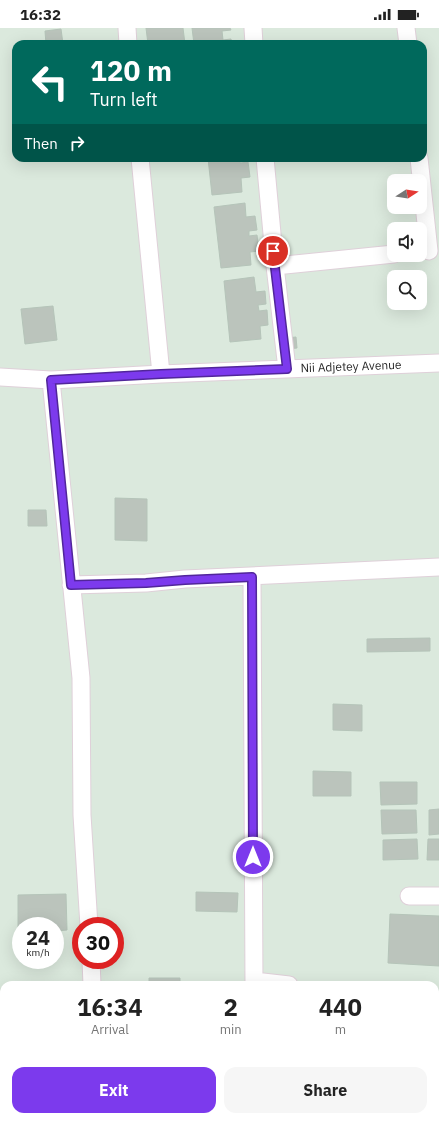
<!DOCTYPE html>
<style>
body{margin:0;font-family:"IBM Plex Sans",sans-serif;background:#f6f6f6;color:#222;height:100vh;display:flex;flex-direction:column;font-size:15px;white-space:nowrap}
*{box-sizing:border-box;margin:0}
p{font-size:13px;color:#767676}
.icon{flex:none;width:22px;height:22px;fill:none;stroke:currentColor;stroke-width:2;stroke-linecap:round;stroke-linejoin:round}
.map{position:relative;flex:1;overflow:hidden}
.drawer{position:absolute;left:0px;top:953px;width:439px;height:140px;display:flex;flex-direction:column;background:#fff;border-radius:12px 12px 0 0;box-shadow:0 4px 16px #0002}
.drawer>*{flex:none}
.top-card{position:absolute;left:12px;top:12px;width:415px;height:122px;border-radius:12px;box-shadow:0 4px 16px #0002;background:#00695c;color:#fff;overflow:hidden}
.needle{width:26px;rotate:78deg}
.tools{position:absolute;left:387px;top:146px;display:grid;gap:8px}
.tools a{display:grid;place-items:center;width:40px;height:40px;border-radius:8px;background:#fff;box-shadow:0 4px 16px #0002;font-size:20px}
.speed{position:absolute;left:12px;top:889px;display:flex;gap:8px;font-size:20px;font-weight:700;text-align:center}
.speed>*{display:grid;place-content:center;width:52px;height:52px;border-radius:50%;background:#fff;box-shadow:0 4px 16px #0002;line-height:1}
.speed small{font-size:10px;font-weight:400}
.speed .limit{border:6px solid #d22;background:#fff;color:#111}
.pin{position:absolute;display:grid;place-items:center;width:34px;height:34px;color:#fff;margin:-17px;border:2px solid #fff;border-radius:50%;box-shadow:0 1px 4px #0007}
.me{position:absolute;width:44px;margin:-22px;rotate:0deg;stroke-linejoin:round;filter:drop-shadow(0 0 3px #0008)}
.turn{display:flex;align-items:center;gap:14px;height:84px;padding:0 12px;font-size:18px}
.turn .icon{width:52px;height:52px;stroke-width:2.5}
.turn b{display:block;font-size:28px;line-height:34px}
.then{display:flex;align-items:center;height:38px;padding:0 12px;background:#0003;gap:8px;font-size:15px}
.eta{display:flex;justify-content:space-evenly;align-items:center;height:68px;text-align:center}
.eta b{font-size:24px;font-weight:700;line-height:28px}
.action{display:flex;gap:8px;margin-top:auto;padding:8px 12px}
.action a{flex:1;height:46px;border-radius:12px;background:#7c3aed;color:#fff;font-size:16px;font-weight:700;line-height:46px;text-align:center}
.action a+a{background:#f6f6f6;color:#222}
.status{display:flex;justify-content:space-between;align-items:center;height:28px;padding:0 20px;background:#fff;direction:ltr}
.status svg{height:11px;fill:currentColor}
.map>svg:first-child{display:block}
.building{fill:#bbc4bc;stroke:#b5c4b9}
.lines{fill:none;stroke-linecap:round;stroke-linejoin:round}
.street-casing{stroke:#dfd0d9;stroke-width:19}
.street{stroke:#fff;stroke-width:17}
.route-casing{stroke:#51269a;stroke-width:10}
.route{stroke:#7c3aed;stroke-width:7}
.labels{text-anchor:middle;dominant-baseline:central;stroke-width:3.5;stroke-linejoin:round;paint-order:stroke}
.street-label{font-size:12px;fill:#282828;stroke:#fff}
</style>
<div class="status"><b>16:32</b><svg viewBox="0 0 49 12"><path d="M0 12V9h3v3zM5 12V6h3v6zM10 12V3h3v9zM15 12V0h3v12zM26 1h20v11H26zM47 4h2v5h-2z"/></svg></div>
<div class="map">
<svg width="439" height="1093" viewBox="0 0 439 1093">
<rect width="100%" height="100%" fill="#dbe9dd"/>
<!-- building -->
<path class="building" d="M146,0H183L185,16H148Z
M192,0H230L231,2L222,3L223,12L231,11L232,16H194Z
M61,1L63,16H46L45,3Z
M208,130H240V135L248,134L250,149L241,150L242,164L212,167Z
M245,175L246,189L255,188L257,202L249,203V208L257,207L259,223L250,224L251,237L221,240L214,179Z
M254,249L256,264L265,263L266,276L258,277L259,283L267,282L268,297L260,298L261,311L230,314L224,253Z
M53,278L57,312L25,316L21,281Z
M296,309L297,320L288,321L286,310Z
M115,470L147,471V513L115,512Z
M28,482H46L47,498H28Z
M430,610V623L367,624V611Z
M333,676L362,677V703L333,702Z
M313,743L351,744V768H313Z
M380,754H417V776L381,777Z
M439,781V806L429,807V782Z
M381,782H416L417,805L382,806Z
M417,811L418,831L383,832V812Z
M428,811H439V832H427Z
M196,864L238,865L237,884L196,883Z
M66,866L67,902L55,903V898H21V903H18V867Z
M390,886L439,888V938L388,935Z
M149,950H180V957H149Z"/>
<g class="lines">
<!-- street casing -->
<g class="street-casing">
<path id="street" d="M127,0L128,16
M253,0L254,16
M406,0L408,16
M140,130L161,346
M265,130L275,238L287,341
M419,130L429,223
M275,238L394,226
M0,349L51,352L161,346L439,335
M51,352L81,650L82,787L89,898
M252,549L254,957
M71,557L146,555L185,551L439,539
M409,868H439
M91,932L92,957
M254,953L289,957
M109,1089L144,1093
M254,1089V1093"/>
</g>
<!-- street -->
<use href="#street" class="street"/>
</g>
<g class="lines">
<!-- route casing -->
<g class="route-casing">
<path id="route" d="M253,829L252,549L185,552L146,555L71,557L51,352L161,346L287,341L273,223"/>
</g>
<!-- route -->
<use href="#route" class="route"/>
</g>
<g class="labels">
<!-- street labels -->
<g class="street-label">
<text transform="translate(351 338) rotate(-2)">Nii Adjetey Avenue</text>
</g>
</g>
</svg>
<div class="tools">
<a><svg class="needle" viewBox="-14 -14 28 28"><path d="M0-13l5 13h-10z" fill="#e53935"/><path d="M0 13l5-13h-10z" fill="#767676"/></svg></a>
<a><svg class="icon" aria-label="sound" viewBox="0 0 24 24"><path d="M4 9h4l5-4v14l-5-4H4zM17 9q2 3 0 6"/></svg></a>
<a><svg class="icon" aria-label="search" viewBox="0 0 24 24"><circle cx="10" cy="10" r="6"/><path d="M15 15l6 6"/></svg></a>
</div>
<div class="speed"><div>24<small>km/h</small></div><div class="limit">30</div></div>
<div class="pin" style="left:273px;top:223px;background:#d93025"><svg class="icon" aria-label="arrive" viewBox="0 0 24 24"><path d="M6 21V4h12l-3 4 3 4H6"/></svg></div>
<svg class="me" style="left:253px;top:829px" viewBox="-20 -20 40 40"><circle r="17" fill="#7c3aed" stroke="#fff" stroke-width="3"/><path d="M0-11L8 9 0 5-8 9z" fill="#fff"/></svg>
<div class="top-card">
<div class="turn"><svg class="icon" aria-label="left" viewBox="0 0 24 24"><path d="M17 20v-9H6M10 6l-5 5 5 5"/></svg><div><b>120 m</b>Turn left</div></div>
<div class="then">Then<svg class="icon" aria-label="right" viewBox="0 0 24 24"><path d="M7 20v-9h11M14 6l5 5-5 5"/></svg></div>
</div>
<section class="drawer">
<div class="eta">
<div><b>16:34</b><p>Arrival</p></div>
<div><b>2</b><p>min</p></div>
<div><b>440</b><p>m</p></div>
</div>
<div class="action"><a>Exit</a><a>Share</a></div>
</section>
</div>
